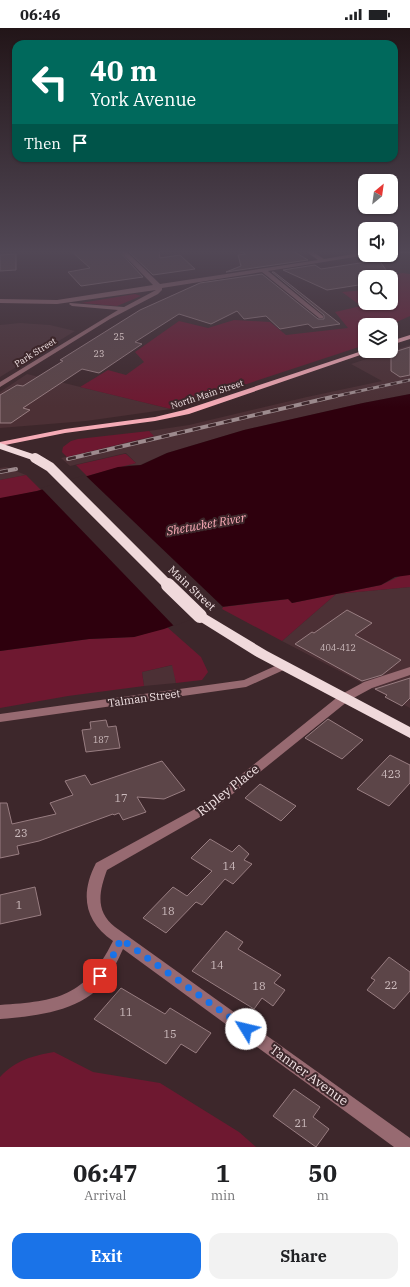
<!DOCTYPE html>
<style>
body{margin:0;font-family:"IBM Plex Serif",serif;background:#f2f2f2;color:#202124;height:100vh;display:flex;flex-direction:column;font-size:15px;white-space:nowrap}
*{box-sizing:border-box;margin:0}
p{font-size:13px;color:#757577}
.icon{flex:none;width:22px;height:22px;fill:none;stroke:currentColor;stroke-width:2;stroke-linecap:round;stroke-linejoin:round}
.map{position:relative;height:1119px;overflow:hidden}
.side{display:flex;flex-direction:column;background:#fff;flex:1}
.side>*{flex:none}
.guide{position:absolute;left:12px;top:12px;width:386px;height:122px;border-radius:12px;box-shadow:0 1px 3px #0004;background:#00695c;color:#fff;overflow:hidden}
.needle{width:26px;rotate:29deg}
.buttons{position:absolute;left:358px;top:146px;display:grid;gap:8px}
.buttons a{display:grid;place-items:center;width:40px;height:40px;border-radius:8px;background:#fff;box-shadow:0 1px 3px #0004;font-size:20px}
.pin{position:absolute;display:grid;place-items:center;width:34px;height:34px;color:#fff;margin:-17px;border-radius:8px;box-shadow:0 2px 6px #0006}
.me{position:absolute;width:44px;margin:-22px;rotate:306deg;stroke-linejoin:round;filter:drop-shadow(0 0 3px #0008)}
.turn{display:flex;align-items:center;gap:14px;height:84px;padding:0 12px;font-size:18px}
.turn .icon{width:52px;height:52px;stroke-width:2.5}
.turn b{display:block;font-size:28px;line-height:34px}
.then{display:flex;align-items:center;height:38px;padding:0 12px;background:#0003;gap:8px;font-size:15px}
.eta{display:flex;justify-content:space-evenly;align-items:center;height:68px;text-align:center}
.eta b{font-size:24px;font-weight:700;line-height:28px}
.action{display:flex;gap:8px;margin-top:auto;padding:8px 12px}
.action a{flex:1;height:46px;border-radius:12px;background:#1a73e8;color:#fff;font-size:16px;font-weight:700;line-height:46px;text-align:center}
.action a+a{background:#f2f2f2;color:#202124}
.status{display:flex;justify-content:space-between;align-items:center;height:28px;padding:0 20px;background:#fff;direction:ltr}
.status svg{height:11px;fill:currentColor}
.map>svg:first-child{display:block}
.built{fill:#4c3035}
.green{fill:#6e1830}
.water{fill:#2e000d}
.pier{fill:#3d272b}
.building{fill:#5c4548;stroke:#987d81}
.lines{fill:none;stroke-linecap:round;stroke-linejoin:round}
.minor{fill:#976a71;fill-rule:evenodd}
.major{fill:#f5abb6;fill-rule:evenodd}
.highway{fill:#f0d9db;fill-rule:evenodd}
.rail-far1-casing{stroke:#9d8b8e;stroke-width:3}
.rail-casing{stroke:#9d8b8e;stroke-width:4}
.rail-far1{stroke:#3d272b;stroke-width:2;stroke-dasharray:6;stroke-linecap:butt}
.rail{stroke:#3d272b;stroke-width:2.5;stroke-dasharray:8;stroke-linecap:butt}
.highway-bridge-far1{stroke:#f0d9db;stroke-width:10}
.highway-bridge{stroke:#f0d9db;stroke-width:14}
.route{stroke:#1a73e8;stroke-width:7;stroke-dasharray:0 12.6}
.labels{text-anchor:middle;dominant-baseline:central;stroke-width:4;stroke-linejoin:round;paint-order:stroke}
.number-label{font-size:9px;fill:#cdbcbe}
.far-street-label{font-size:9px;fill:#f3e4e6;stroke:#3d272b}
.street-label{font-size:11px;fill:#f3e4e6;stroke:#3d272b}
.near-number-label{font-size:11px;fill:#cdbcbe}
.water-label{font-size:12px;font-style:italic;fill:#fdadb9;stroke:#3d272b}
.near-street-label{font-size:13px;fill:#f3e4e6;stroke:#3d272b}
</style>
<div class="status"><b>06:46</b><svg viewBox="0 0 49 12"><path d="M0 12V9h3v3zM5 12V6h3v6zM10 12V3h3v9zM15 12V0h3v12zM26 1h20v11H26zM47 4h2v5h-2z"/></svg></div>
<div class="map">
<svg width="410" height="1119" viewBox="0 0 410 1119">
<rect width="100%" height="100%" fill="#3d272b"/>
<!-- built -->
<path class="built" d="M20,295L50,297L75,303L0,349V297Z
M410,317V366L363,375L244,402L167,425L140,437H128L136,435L126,425L70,438L61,430L153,408L149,403L189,397L307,369L382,353L351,336Z
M27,346L171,381L86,393L0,400V364Z
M6,439L26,447L0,452V440Z
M410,559V680L282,613L336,566Z
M173,637L176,655L144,658L142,644Z"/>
<!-- green -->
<path class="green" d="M402,245L410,246V288L390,297H365V317L171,381L80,359L108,342L126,347L144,334L135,324L179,293L208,300L234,292L270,294L286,307L348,300L335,284L361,278L342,264L365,262V275H391V249H385Z
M135,266L141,268L117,278L81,275Z
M149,403L154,408L67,429L62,424L63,419L71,413L78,411Z
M124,426H126L136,435L87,448L76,437Z
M26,447L41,462L0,471V452Z
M402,547H410V559L336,566L282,613L222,581L223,579L289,571L292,575L381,557Z
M167,599L201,629L208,644L202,652L176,655L172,637L142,644L144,658L68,668L0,680V623L89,611L134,609Z
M54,1024L93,1044L160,1055L239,1104L256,1119H0V1049C16,1032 32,1028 54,1024Z"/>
<!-- water -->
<path class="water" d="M410,366V547L395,549L381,557L292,575L288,571L221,579L164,601L134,609L89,611L0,623V470L37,463L118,439L141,437L167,425L244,402L363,375Z"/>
<!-- pier -->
<path class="pier" d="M85,447L223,579L174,598L41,460Z"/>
<!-- building -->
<path class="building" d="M71,223H119L143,249L81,258L68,244L90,240Z
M128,223H159L160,230L180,227L195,241L153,247Z
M238,223H293L308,232L226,244L241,238L238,227L246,226Z
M16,226V242L0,243V227Z
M379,232L391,249H365V256L327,262L283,242L315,237L321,241Z
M272,244H274L340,296L313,300L308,296L280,301L266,288L244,291L237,283L211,296L179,286L135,314L142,316L99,345L82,341L23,380L30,382L11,395H0V367L17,357L23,358L63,333L60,332L140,282L200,255L262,246L318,291H324V287Z
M410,319V347L400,349L391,343V325Z
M347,582L372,595L355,607L401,632L382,647L362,653L295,616L312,604L314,605Z
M410,650V670L402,678L385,669L387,667L375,661Z
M328,691L363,712L342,731L305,710Z
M106,692L108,699L116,698L120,720L86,724L82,702L91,701L90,694Z
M390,727L410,737V755L389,778L357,761Z
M162,733L185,762L164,771L137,769L146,784L123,792L119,785L114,787L113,786L39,813L17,818L19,826L0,830V775H7L12,796L56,786L50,775L73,767L65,753L85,747L91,757Z
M260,756L296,778L281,793L245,770Z
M210,811L232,824L239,817L249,826L244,832L252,836L233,856L225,851L202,877L196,874L166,905L143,890L173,859L187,868L212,843L191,830Z
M35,859L41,887L0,896V867Z
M226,903L243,914L238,921L281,947L274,955L285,962L273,978L262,970L254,981L192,943Z
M389,929L410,944V963L394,981L367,962L375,952L371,950Z
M121,960L165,986L170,980L211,1005L196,1025L181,1016L166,1036L94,991Z
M294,1061L320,1079L313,1089L329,1101L316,1119L273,1088Z"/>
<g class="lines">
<!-- minor -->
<path class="minor" d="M120,223H126L160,256L318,232L305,223H312L324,231L365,224V227H367L268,243L323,288V290H319L262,244L162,260V262L158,266L110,291L0,359V354L118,282L72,278L69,276L70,275L124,279L156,262L57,276L0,275V271L57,272L153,257Z
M396,223H410V225H399Z
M284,634L288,636L289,638L288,640L246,659L0,694V686L244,652Z
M410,639V647L372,660L348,673L214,781L107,842C99,864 95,883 115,899L410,1110V1119H394L123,921C118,932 113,943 105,953C81,984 36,988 0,991V977C58,973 85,969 113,913C84,893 80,866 96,835L206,775L340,667L364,654Z"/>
<!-- major -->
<path class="major" d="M410,307V311L391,317V313Z
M365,322V323H372L189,386L155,393L65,405L0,418V414L65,401L155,389L184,382Z"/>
<!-- highway -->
<path class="highway" d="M0,415L39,428L40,430L35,433L0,421Z
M200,584L204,585L267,623L410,699V710L257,629L196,591L194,588L196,585Z"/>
<!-- rail-far1 casing -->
<g class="rail-far1-casing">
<path id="rail-far1" d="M332,369L410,352"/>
</g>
<!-- rail casing -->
<g class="rail-casing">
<path id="rail" d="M68,431L336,368
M0,444L16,441"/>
</g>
<!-- rail-far1 -->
<use href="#rail-far1" class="rail-far1"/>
<!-- rail -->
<use href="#rail" class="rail"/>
<!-- highway-bridge-far1 -->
<path class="highway-bridge-far1" d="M35,430L50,439L169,558"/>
<!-- highway-bridge -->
<path class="highway-bridge" d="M168,557L200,588"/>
</g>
<!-- sky -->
<linearGradient id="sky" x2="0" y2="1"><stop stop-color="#221518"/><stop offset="0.59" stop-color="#514755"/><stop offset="1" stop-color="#514755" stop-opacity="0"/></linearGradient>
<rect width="410" height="379" fill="url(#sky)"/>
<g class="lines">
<!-- route -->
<path class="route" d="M100,948L109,936L121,911L246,1001"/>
</g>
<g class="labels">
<!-- number labels -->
<g class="number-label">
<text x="119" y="308">25</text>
<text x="99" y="325">23</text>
<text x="338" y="619">404-412</text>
<text x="101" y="711">187</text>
</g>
<!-- far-street labels -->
<g class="far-street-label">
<text transform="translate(35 324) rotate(-32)">Park Street</text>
<text transform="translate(207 366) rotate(-18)">North Main Street</text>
</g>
<!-- street labels -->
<g class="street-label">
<text transform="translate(192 560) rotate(43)">Main Street</text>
<text transform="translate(144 670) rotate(-8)">Talman Street</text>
</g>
<!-- near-number labels -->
<g class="near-number-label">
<text x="391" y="746">423</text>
<text x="121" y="770">17</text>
<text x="21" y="805">23</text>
<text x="229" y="838">14</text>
<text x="19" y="877">1</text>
<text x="168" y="883">18</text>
<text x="217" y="937">14</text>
<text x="391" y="957">22</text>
<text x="259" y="958">18</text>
<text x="126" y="984">11</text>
<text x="170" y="1006">15</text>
<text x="301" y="1095">21</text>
</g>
<!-- water labels -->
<g class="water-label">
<text transform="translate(206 496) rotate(-10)">Shetucket River</text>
</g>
<!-- near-street labels -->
<g class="near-street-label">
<text transform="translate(228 762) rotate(-38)">Ripley Place</text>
<text transform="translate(309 1047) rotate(36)">Tanner Avenue</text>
</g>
</g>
</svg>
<div class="buttons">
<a><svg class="needle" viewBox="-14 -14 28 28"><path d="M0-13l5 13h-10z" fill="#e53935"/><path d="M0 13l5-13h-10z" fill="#757577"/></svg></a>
<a><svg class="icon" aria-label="sound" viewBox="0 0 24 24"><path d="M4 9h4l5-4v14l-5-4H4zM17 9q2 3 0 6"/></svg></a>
<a><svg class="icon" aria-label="search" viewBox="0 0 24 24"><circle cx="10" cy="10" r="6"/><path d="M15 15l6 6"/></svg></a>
<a><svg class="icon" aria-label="layers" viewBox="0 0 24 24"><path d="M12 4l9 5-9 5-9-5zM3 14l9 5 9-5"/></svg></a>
</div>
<div class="pin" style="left:100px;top:948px;background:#d93025"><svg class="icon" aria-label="arrive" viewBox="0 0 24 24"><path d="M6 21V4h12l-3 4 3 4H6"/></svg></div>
<svg class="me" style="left:246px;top:1001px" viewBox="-20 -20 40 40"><circle r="19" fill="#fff"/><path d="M0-13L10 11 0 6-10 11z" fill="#1a73e8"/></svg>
<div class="guide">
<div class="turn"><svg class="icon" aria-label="left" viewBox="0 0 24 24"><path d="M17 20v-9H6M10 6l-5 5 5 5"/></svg><div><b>40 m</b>York Avenue</div></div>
<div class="then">Then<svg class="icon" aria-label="arrive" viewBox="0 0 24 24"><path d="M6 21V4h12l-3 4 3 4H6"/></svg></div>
</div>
</div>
<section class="side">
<div class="eta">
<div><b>06:47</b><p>Arrival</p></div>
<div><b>1</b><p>min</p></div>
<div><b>50</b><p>m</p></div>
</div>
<div class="action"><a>Exit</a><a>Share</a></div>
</section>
